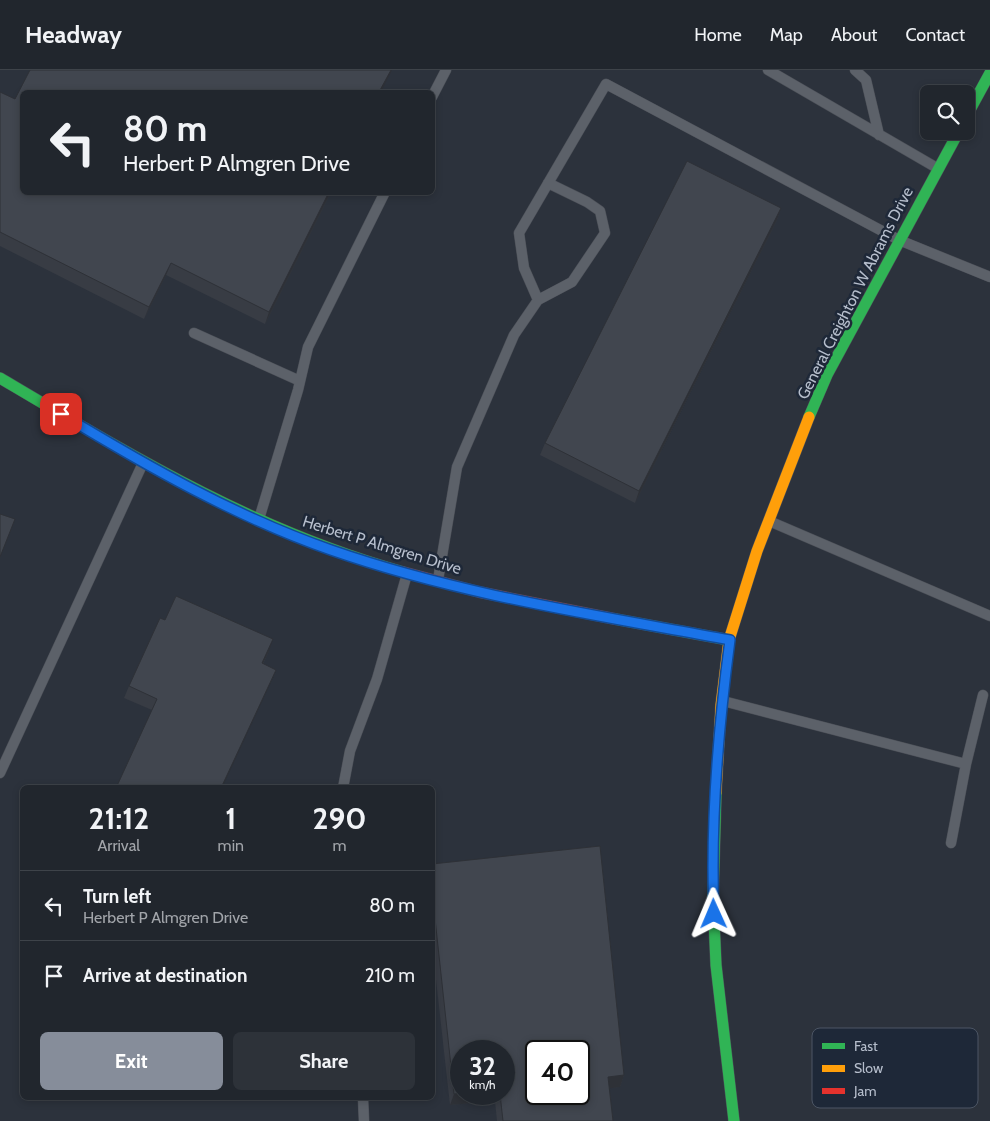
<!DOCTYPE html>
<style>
body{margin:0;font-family:Cabin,sans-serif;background:#2d3239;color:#f1f3f6;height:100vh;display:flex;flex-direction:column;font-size:19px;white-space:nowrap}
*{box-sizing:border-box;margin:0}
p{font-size:16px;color:#a2a5aa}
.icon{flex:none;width:28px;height:28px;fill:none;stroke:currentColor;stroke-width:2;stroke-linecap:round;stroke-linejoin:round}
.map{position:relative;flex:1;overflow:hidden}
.sheet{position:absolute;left:20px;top:715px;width:415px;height:315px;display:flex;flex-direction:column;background:#21262d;border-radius:8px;box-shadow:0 2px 8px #0003,0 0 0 1px #3e4349}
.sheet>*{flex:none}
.top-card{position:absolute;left:20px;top:20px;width:415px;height:105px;border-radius:8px;box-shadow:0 2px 8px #0003,0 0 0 1px #3e4349;background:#21262d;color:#f1f3f6;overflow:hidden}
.controls{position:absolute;left:920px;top:15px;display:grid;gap:10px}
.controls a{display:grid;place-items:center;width:55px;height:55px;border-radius:8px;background:#21262d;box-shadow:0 2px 8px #0003,0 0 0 1px #3e4349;font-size:25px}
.speed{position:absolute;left:450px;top:970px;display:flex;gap:10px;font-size:25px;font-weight:700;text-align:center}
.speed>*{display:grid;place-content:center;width:65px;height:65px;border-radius:50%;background:#21262d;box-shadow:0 2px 8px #0003,0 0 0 1px #3e4349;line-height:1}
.speed small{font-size:12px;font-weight:400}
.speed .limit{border:2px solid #111;border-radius:8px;background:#fff;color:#111}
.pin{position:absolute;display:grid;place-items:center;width:42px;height:42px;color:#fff;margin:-21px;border-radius:10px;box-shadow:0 2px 8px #0006}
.me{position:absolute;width:55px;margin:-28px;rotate:359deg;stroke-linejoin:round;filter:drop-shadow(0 0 4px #0008)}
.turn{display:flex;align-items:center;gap:18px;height:105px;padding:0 20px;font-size:22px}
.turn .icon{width:65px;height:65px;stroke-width:2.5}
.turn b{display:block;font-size:35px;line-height:42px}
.eta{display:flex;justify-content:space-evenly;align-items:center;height:85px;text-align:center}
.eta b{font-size:30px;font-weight:700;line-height:35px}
.button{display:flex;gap:10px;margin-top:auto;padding:10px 20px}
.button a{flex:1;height:58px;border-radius:8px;background:#868d9a;color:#fff;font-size:20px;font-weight:700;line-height:58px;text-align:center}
.button a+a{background:#2d3239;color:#f1f3f6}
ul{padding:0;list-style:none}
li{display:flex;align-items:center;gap:15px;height:70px;padding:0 20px;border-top:1px solid #3e4349}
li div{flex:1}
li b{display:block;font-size:19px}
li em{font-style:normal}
header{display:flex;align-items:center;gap:30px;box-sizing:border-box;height:70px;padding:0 25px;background:#21262d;border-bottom:1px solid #3e4349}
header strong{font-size:24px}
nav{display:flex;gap:28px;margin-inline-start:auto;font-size:18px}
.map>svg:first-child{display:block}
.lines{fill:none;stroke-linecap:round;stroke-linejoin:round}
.lane-casing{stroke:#4a4e56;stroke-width:11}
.fast-casing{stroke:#4a4e56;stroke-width:12}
.slow-casing{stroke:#4a4e56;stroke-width:12}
.jam-casing{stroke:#4a4e56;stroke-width:12}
.lane{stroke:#5c6169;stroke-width:10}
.fast{stroke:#30b455;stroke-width:11}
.slow{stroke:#ff9f0a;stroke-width:11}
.jam{stroke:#e5322d;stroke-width:11}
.wall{fill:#383c44;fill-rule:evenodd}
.shaded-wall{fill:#2e3137}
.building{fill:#41464f;stroke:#2e3137;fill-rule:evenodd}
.route-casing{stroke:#114b97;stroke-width:12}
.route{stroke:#1a73e8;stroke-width:9}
.labels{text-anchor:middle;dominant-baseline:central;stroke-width:5;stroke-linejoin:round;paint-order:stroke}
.street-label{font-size:16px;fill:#b6becc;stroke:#1e2838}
.key{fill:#1e2838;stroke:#4c5564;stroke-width:1}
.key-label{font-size:14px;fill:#b6becc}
</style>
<header>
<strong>Headway</strong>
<nav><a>Home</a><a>Map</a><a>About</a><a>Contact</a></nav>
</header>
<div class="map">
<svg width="990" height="1051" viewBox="0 0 990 1051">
<rect width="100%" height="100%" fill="#2c323c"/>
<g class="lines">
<!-- lane casing -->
<g class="lane-casing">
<path id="lane" d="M768,0L937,98
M855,0L866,10L879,65
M432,27L446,0
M538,230L572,212L605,163L600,141L587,132L548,113
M194,263L300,311
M259,449L298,320L308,277L385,122
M769,451L990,546
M438,510L457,397L514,265L538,230L524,198L519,163L606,14L899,170L990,207
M723,631L966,694
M0,703L143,393
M343,718L350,681L377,609L407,504
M951,773L966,694L983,625
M363,1028L364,1051"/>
</g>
<!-- fast casing -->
<g class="fast-casing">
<path id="fast" d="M966,47L990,3
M0,308C130,385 255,461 403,502
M809,347L827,305L959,61
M615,549L729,570
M716,723L713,827L716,895L734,1051"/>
</g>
<!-- slow casing -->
<g class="slow-casing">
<path id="slow" d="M716,723L721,635L729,570L757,481L809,347"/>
</g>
<!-- jam casing -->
<g class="jam-casing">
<path id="jam" d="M403,502L479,522L615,549"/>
</g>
<!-- lane -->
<use href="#lane" class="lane"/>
<!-- fast -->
<use href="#fast" class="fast"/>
<!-- slow -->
<use href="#slow" class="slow"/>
<!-- jam -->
<use href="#jam" class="jam"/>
</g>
<!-- wall -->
<path class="wall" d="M0,22L15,29L22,122H331L265,254L166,205L144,249L0,176Z
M781,138L777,150L635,433L540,385L545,373Z
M165,550L269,581L263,594L276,600L271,612L152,640L124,628L129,616Z
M432,794L624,1005L620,1017L609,1018L613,1051H497L495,1031L450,1035L432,874ZM504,981V1024H461Z"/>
<!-- shaded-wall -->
<path class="shaded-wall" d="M391,0H392L381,22H379Z
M329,122H331L265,254L269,242Z
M781,138L777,150L635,433L639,421Z
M171,193L166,205L144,249L149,237Z
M273,569L269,581L257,605L262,593Z
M276,600L271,612L222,718H221Z
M624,1005L620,1017L604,1019L608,1007Z
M461,1023V1024H497L495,1031L450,1035L454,1024Z"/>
<!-- building -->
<path class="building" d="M30,0H391L379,22H22V122H329L269,242L171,193L149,237L0,162V22L15,29Z
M687,91L781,138L639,421L545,373Z
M0,444L15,449L0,487Z
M176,526L273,569L262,593L276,600L221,718H116L157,629L129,616L160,548L165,550Z
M600,776L624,1005L608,1007L613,1051H503L500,1024H504V981H461V1023L454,1024L432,821V794ZM536,981H579V1024H536Z"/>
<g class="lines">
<!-- route casing -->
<g class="route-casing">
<path id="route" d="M61,344C147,396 236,447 331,480C460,525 596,545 730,570C718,660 710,753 714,844"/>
</g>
<!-- route -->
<use href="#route" class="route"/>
</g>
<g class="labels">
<!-- street labels -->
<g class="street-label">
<text transform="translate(855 223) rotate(-63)">General Creighton W Abrams Drive</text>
<text transform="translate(382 475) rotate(17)">Herbert P Almgren Drive</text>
</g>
</g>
<!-- legend -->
<rect x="812" y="958" width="166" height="80" rx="8" class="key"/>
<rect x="822" y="973" width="23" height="6" fill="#30b455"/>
<rect x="822" y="995" width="23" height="7" fill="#ff9f0a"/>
<rect x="822" y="1018" width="23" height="6" fill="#e5322d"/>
<g class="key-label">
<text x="854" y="981">Fast</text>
<text x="854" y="1003">Slow</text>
<text x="854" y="1026">Jam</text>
</g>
</svg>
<div class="controls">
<a><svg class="icon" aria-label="search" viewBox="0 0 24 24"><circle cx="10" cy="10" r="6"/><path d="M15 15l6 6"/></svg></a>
</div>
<div class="speed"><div>32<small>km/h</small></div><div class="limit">40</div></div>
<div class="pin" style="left:61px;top:344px;background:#d93025"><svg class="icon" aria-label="arrive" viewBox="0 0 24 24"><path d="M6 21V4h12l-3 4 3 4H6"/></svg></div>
<svg class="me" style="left:714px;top:844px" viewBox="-20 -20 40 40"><path d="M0-17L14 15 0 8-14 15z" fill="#1a73e8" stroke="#fff" stroke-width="4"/></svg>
<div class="top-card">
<div class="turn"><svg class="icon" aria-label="left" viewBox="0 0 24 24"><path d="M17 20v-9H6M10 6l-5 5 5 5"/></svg><div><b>80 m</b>Herbert P Almgren Drive</div></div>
</div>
<section class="sheet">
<div class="eta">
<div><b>21:12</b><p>Arrival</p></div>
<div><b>1</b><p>min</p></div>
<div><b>290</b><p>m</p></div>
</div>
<ul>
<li><svg class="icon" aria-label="left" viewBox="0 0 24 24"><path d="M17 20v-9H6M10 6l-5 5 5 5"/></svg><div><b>Turn left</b><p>Herbert P Almgren Drive</p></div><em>80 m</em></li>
<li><svg class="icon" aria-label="arrive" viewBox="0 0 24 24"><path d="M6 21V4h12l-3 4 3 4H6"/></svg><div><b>Arrive at destination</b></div><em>210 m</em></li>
</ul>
<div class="button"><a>Exit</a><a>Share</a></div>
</section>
</div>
